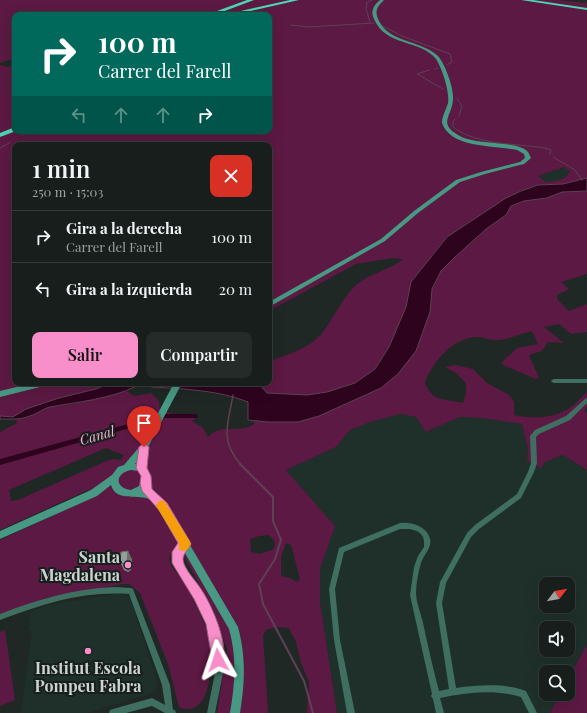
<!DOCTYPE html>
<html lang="es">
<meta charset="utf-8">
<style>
body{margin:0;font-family:"Playfair Display",serif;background:#242b29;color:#f1f3f6;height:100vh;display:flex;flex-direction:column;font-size:15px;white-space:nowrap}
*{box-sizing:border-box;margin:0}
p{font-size:13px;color:#9ea2a3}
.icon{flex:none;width:22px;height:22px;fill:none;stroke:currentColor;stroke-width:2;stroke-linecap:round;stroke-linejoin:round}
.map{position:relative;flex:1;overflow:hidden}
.sheet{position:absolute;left:12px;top:142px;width:260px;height:244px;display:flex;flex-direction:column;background:#171e1c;border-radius:8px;box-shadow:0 4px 16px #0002,0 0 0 1px #363c3b}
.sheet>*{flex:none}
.top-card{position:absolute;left:12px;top:12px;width:260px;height:122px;border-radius:8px;box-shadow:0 4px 16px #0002,0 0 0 1px #363c3b;background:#00695c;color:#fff;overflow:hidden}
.needle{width:26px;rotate:59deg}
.controls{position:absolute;left:539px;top:577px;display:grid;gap:8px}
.controls a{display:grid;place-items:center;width:36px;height:36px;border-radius:8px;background:#171e1c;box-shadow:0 4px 16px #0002,0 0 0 1px #363c3b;font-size:20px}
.pin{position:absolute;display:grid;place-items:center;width:34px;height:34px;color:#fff;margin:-41px -17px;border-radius:50% 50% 50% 0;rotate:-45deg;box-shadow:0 0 4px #0007}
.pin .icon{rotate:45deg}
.me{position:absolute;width:44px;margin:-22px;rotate:355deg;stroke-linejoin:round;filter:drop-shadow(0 0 3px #0008)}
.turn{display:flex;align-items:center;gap:14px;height:84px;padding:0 20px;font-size:18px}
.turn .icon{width:52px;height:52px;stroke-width:2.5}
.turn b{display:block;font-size:28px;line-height:34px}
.lanes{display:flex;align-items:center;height:38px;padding:0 20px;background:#0003;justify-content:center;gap:20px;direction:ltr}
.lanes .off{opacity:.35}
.round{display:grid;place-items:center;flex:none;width:42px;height:42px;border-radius:8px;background:#242b29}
.summary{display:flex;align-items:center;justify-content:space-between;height:68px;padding:0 20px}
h1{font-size:24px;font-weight:600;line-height:30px}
.primary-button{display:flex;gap:8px;margin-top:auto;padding:8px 20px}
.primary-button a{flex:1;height:46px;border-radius:8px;background:#f98fca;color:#111;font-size:16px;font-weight:600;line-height:46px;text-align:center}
.primary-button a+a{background:#242b29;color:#f1f3f6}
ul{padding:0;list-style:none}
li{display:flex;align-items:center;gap:12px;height:52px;padding:0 20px;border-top:1px solid #363c3b}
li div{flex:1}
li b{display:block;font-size:15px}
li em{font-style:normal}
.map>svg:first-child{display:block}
.built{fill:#1f302a;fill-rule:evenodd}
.green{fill:#5c1943;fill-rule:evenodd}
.water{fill:#2e031e;stroke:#5e4154}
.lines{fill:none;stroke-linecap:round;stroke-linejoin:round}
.stream-far2{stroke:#5e4154;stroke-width:1}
.stream-far1{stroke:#5e4154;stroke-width:1.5}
.stream{stroke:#5e4154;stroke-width:2}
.canal{fill:#2e031e;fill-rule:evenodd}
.street{fill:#3f6f61;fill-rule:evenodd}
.secondary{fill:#479983;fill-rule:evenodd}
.highway{fill:#4dd6b4;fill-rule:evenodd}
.wall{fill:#7f8985}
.shaded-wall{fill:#686f6c}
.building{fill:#949f9b;stroke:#686f6c}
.route{fill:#f98fca;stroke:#a25d83}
.slow{fill:#f59e0b}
.poi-dot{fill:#f98fca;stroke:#161f1c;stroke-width:1.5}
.labels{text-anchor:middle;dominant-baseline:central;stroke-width:4;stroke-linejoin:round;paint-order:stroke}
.water-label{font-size:14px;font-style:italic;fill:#f6b0d5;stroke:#161f1c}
.near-poi-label{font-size:16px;font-weight:bold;fill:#cdd3d1;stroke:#161f1c;text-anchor:end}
</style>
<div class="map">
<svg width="587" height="713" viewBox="0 0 587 713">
<rect width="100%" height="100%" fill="#1f2825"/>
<!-- built -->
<path class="built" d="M564,167L568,168L570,171L563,179L558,181L546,182L538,176Z
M400,414L416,417L426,432L460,417L482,418L522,424L528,450L545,462L563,455L587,470V644L568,679V672H546V694H560L550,713H337L320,602V569L335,526L286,470L336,447L350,430L370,422ZM546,584H568V606H546ZM546,628H568V650H546Z
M122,593L130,598L158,683L155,692L87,713H21L32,631H29L30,612L48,605Z"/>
<!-- green -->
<path class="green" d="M0,0H557L587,3V178L563,184L538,185L520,191L472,220L447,237L411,282L406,307L389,347L375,369L355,383L327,392L307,395L267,393L258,383H269V361C286,356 312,347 323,332C335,316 342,298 357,284C370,273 391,270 403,259L393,258L356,264L269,311V145H15V383H111L96,389L59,398L26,409L13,417L0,416V65L15,68V131H269V15H15V58L0,63ZM564,167L570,171C565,181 556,181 546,182L538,176Z
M587,191V274L561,282L569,289L557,295V299L569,311L587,304V332L571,334L559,324L544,327L564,343L548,342L542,351L529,355L539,378L536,379L503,365L502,362L517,348L538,344L532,331C520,334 507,340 495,340C490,340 485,338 480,337C454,336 434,360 425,382C431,402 445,399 463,403L466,393V383L456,373L445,367L456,365L473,369L487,383L509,395L514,402V415C533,419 554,419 571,407C577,403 581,397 587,392V407L585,410L587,413V470L563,455L545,462L541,468L527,461L528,450L522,424L482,418L460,417L426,432L416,417L400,414L370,422L350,430L336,447L286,470L335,526L320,569V602L337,713H307L309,682L301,663L296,642L289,628L277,627L266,630L263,635L268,713H217L227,649L214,611L177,544C173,549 168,556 170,563C173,571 181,576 185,583C193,599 202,617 208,633C213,650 212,689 201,702C196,709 186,711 179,707L168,664L140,593L129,584H123L46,598L0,615V540L91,498L88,490L0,530V432L17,423L16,420L29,417L49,407L70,405L127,391L134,396L151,393L159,401L160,410L176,415L195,414V419L192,421L203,428L208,437C220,423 240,434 254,424V421L298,422L319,416L381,388L422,329L430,312L432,289L441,271L455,257L486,229L506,215L511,206L524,201L547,198L562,192ZM106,448L124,455L121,460L112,459L104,462L18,500L11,501L9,490ZM269,535L275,542L274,549L260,554L251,552L250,539L259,536ZM286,543L291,545L300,579L297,582L290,578L281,576V557Z
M5,630L15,700L0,706V632Z
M587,644V713H550L560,694H568V679Z"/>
<!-- water -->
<path class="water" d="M587,178V191L562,192L547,198L524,201L511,206L506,215L486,229L455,257L441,271L432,289L430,312L416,351L398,374L381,388L319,416L298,422H268L248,420V402C218,390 184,389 152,387C147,386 143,384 137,384V386C110,399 78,402 50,407C44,408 37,414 30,416C20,420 11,419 0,419V416L13,417L26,409L59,398L96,389L111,383H258L267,393L307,395L327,392L355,383L375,369L389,347L406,307L411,282L447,237L506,198L521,191L538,185L563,184Z"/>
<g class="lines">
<!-- stream-far2 -->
<path class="stream-far2" d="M370,22L366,9L367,2L372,0
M291,25L308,27L374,23
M383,26L402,36L450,54L452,62L447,65
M435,69L438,68
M429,70L417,74L443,89
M457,98L462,106L459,116
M455,119L453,121V127C479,146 515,143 545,148L551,150L550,154
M0,148L11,142
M553,157L575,170L582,180"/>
<!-- stream-far1 -->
<path class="stream-far1" d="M233,395C228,425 219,439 241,465"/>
<!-- stream -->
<path class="stream" d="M240,464L273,497V521L281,540L275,559L259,584L263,604L304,681L313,713"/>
<!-- canal -->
<path class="canal" d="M165,414H197L198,416L197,418H165L0,465V459Z"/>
<!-- street -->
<path class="street" d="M554,379H587V383H554L552,382L551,381L552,380Z
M587,398V403L570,420L539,434L536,437L537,463L534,472L521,498L479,529L471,537L446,583L442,603L456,688C479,685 504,683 526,691L537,713H529L521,697C495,689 466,692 440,698L444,713H436L433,699L431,696L432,694L410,595L414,567L418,556L424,547V541L423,537L421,534L417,531L410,529H400L344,552L335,589L340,640L355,713H347L334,640L329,589L339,548L400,523C410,522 424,525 429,536C434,547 424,553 421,563C418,573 416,584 416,593C416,602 421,614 423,623C428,646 433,669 439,691L449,689L436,603L440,582L467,533L475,525L517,494L528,472L531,463L530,436L535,430L566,416L585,399Z
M185,541L187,542L188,544L181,553L180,562L205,602L218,635L223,673L215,713H207L215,673L212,635L200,606L174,563C175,552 175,547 185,541Z
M114,587L131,588L133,589L170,685L173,710H175L176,713H165L152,706L126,713H109L110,710L113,709L152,698L165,705L162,685L129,594C82,591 43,604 0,620V614C39,599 72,589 114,587Z"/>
<!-- secondary -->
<path class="secondary" d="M380,0H384C377,7 374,11 379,21C390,43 421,40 438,56C445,64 454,88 453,99C453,115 437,123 458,135C475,146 518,140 528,152C529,153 530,157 531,158L524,164L485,174L460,182L418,213L385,241L269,307V302L381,239L414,211L456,180L481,172L520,162L525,158L524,154L517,150C495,145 451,149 442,123C442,116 446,110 448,103C450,92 442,68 436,59C420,39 386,47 374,19C370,11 374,5 380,0Z
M33,383H48L47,385L44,386L0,397V391Z
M174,383H182L147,449L145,468L150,477L148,482L151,489L166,504L238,627C246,657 245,682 240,713H230C235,684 237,657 229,629L160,510C157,507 154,502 151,500C139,493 116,503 111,485L97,496L0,539V531L91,490L112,475L118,467L124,465L141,445ZM138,460L137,464H135ZM131,470L138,471L142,477L139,486L131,490C114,488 115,473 131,470Z"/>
<!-- highway -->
<path class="highway" d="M247,0H254L214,15H206Z
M290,0H299L233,15H223Z
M521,0H533L587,8V10Z
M15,127L16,131L0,137V133Z"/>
</g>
<!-- wall -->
<path class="wall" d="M132,559L131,570L128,572L124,570L120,562Z"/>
<!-- shaded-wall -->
<path class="shaded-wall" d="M128,551L132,559L131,570L128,572L124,564Z"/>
<!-- building -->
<path class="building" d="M128,551L127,562L124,564L120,562L121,552Z"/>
<!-- route -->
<path class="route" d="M144,443L149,447L147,468L151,476L152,489L167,503L189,540L191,544C188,550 183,553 183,560C184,569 196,581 201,589C212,605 230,646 222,665L218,666L213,665L206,624L194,599L172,563V552L178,543L159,510L142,491L140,483L141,476L136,468L139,447Z"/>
<!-- slow -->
<path class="slow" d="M162,500L165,502L189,540L191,544L187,550L183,551L179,550V543L158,509L156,505L158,502Z"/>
<!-- markers -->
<g class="poi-dot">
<circle cx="128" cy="565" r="4"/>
<circle cx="88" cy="651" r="4"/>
</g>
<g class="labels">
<!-- water labels -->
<g class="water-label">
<text transform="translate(97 435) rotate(-16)">Canal</text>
</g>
<!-- near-poi labels -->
<g class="near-poi-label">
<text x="120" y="556">Santa<tspan x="120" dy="18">Magdalena</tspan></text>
<text x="88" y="667" text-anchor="middle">Institut Escola<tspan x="88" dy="18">Pompeu Fabra</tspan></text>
</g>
</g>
</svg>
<div class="controls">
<a><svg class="needle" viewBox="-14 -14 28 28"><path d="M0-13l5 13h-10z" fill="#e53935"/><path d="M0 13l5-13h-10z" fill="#9ea2a3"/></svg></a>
<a><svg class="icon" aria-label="sound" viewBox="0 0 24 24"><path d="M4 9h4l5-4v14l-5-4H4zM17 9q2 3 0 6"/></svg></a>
<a><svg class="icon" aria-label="search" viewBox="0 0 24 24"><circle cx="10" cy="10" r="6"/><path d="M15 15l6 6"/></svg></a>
</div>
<div class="pin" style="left:144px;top:447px;background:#d93025"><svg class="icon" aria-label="arrive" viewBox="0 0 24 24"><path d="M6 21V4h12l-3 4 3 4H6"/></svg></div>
<svg class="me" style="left:218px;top:660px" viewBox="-20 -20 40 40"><path d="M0-17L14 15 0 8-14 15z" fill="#f98fca" stroke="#fff" stroke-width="4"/></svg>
<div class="top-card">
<div class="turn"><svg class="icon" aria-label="right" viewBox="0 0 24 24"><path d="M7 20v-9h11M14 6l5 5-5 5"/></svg><div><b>100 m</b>Carrer del Farell</div></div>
<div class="lanes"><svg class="icon off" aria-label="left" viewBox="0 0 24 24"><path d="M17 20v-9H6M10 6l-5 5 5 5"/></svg><svg class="icon off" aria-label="ahead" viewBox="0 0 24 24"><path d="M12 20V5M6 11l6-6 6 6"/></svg><svg class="icon off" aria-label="ahead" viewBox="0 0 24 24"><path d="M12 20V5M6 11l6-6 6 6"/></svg><svg class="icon" aria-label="right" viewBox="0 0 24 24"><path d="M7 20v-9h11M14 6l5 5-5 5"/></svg></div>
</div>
<section class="sheet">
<div class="summary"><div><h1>1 min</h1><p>250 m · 15:03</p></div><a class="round" style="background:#d93025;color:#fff"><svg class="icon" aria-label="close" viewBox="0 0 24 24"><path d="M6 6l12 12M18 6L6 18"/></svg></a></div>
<ul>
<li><svg class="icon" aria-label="right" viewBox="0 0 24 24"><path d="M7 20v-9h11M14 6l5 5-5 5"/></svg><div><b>Gira a la derecha</b><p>Carrer del Farell</p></div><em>100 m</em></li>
<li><svg class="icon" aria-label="left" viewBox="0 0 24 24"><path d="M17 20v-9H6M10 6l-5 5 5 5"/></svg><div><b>Gira a la izquierda</b></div><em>20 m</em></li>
</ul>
<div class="primary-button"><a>Salir</a><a>Compartir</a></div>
</section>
</div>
